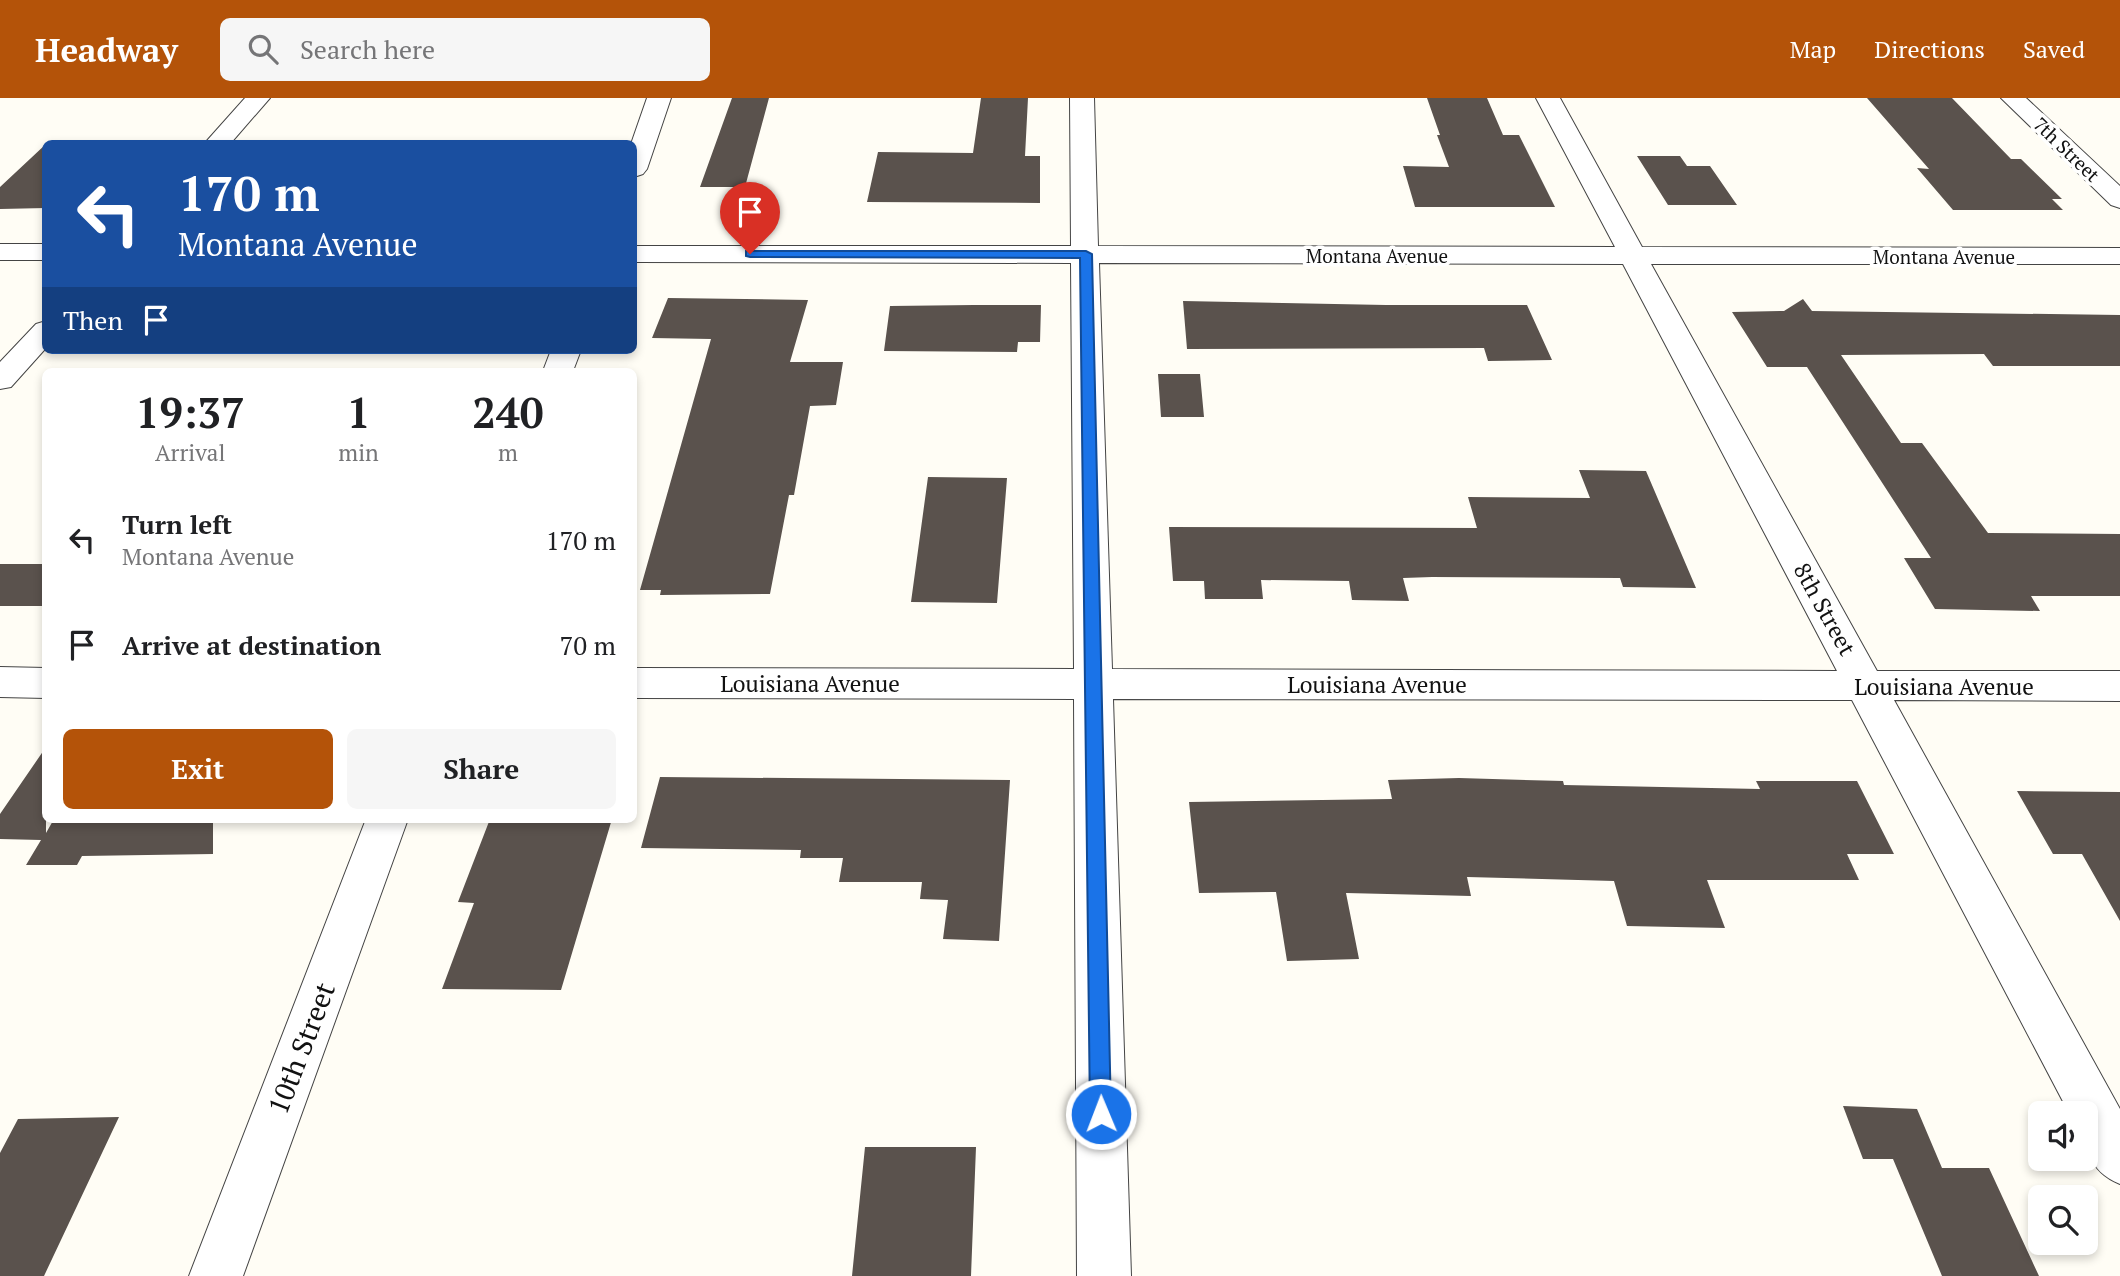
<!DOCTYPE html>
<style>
body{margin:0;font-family:"PT Serif",serif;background:#f6f6f6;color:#202124;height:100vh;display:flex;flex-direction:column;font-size:26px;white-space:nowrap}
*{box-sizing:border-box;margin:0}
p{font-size:23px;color:#757577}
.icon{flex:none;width:38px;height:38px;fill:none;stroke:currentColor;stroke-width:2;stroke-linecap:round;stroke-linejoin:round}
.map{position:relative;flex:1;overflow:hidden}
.sheet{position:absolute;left:42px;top:270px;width:595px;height:455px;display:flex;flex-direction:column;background:#fff;border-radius:10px;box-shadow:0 4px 10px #0003}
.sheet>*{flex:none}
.hud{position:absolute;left:42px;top:42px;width:595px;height:214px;border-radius:10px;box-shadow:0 4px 10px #0003;background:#1a4fa0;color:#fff;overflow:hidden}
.controls{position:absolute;left:2028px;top:1003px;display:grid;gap:14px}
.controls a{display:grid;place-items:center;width:70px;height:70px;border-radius:10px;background:#fff;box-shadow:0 4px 10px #0003;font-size:35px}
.pin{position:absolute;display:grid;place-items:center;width:60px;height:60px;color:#fff;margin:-72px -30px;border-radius:50% 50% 50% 0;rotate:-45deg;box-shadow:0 0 7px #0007}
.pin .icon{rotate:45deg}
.me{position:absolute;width:77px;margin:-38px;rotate:359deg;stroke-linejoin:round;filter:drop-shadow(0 0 5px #0008)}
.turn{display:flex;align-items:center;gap:24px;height:147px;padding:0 21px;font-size:32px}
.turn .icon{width:91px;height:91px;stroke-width:2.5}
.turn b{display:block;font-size:49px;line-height:60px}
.then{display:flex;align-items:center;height:66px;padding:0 21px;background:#0003;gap:14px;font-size:26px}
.eta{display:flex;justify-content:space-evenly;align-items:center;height:119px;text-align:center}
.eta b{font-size:42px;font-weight:700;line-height:49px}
.button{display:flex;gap:14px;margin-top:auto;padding:14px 21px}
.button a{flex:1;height:80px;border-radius:10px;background:#b45309;color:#fff;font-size:28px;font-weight:700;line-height:80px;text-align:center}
.button a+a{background:#f6f6f6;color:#202124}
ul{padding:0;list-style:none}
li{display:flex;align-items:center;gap:21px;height:105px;padding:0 21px}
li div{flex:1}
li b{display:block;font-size:26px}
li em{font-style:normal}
header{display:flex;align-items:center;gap:42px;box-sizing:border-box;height:98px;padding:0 35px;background:#b45309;color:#fff}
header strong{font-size:33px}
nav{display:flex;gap:38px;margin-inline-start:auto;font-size:24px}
.search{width:490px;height:63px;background:#f6f6f6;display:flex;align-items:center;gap:18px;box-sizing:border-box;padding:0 24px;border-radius:10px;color:#757577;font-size:26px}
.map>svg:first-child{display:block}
.building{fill:#5a524d}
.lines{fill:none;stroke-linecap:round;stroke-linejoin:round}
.minor-casing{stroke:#444;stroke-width:2}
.tertiary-casing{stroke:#444;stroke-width:2}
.minor{fill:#fff;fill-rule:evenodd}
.tertiary{fill:#fff;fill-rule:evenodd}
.route{fill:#1a73e8;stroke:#114b97;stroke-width:2}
.labels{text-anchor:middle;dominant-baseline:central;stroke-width:7;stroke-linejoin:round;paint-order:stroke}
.far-street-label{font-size:19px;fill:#111;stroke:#fff}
.street-label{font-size:23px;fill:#111;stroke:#fff}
.near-street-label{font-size:28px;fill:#111;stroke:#fff}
</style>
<header>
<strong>Headway</strong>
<div class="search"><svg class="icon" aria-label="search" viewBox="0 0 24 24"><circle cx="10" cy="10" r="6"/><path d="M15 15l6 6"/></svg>Search here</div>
<nav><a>Map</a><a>Directions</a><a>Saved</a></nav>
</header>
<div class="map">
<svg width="2120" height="1178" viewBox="0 0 2120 1178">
<rect width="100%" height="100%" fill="#fffdf5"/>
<!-- building -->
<path class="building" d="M732,0H769L745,89H700Z
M981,0H1028L1025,58H1040V105L867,104L878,54L973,55Z
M1427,0H1487L1503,37H1519L1555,109H1415L1403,68L1449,69L1437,37H1440Z
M1867,0H1952L2011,61H2021L2062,101H2052L2063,112H1953L1917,70L1929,71Z
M46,46V110L0,111V89Z
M1637,58H1680L1687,68H1710L1737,107H1668Z
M668,200L808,202L790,264H843L836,307L810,308L794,397H789L770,496L660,497L661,492H640L711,241L652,240Z
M1803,201L1812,213L2120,217V268H1993L1984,256L1841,257L1901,345H1922L1988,435L2120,436V498H2031L2040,513L1935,511L1904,460H1931L1807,269H1767L1732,214L1784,213Z
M1183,203L1386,207H1527L1552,262L1488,263L1484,250L1187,251Z
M974,207H1041L1040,244H1018L1017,254L884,253L890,208Z
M1158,276H1200L1204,319H1161Z
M1579,372L1646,373L1696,490L1623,489L1620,480L1432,479L1403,480L1409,503L1352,502L1349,483L1261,482L1263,501H1205L1204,483H1173L1169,429L1477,430L1468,399L1590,400Z
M928,379L1007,380L997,505L911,504Z
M0,466H46V508H0Z
M46,649V735L54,721H213V756L82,758L77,767H26L41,742L0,741V716Z
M660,679L1010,682L999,843L943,841L948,802L920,801L922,784H839L843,760H800L801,752L641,750Z
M1459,680L1563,683L1564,687L1760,691L1756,683H1857L1894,756H1847L1859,782H1707L1725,830L1627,828L1614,783L1467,779L1471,798L1346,795L1359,861L1287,863L1276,794L1199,795L1189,704L1392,701L1388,682Z
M2017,693L2120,694V823L2082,756H2053Z
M490,721H612L561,892L442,891L474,805L458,804Z
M1843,1008L1917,1011L1942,1070H1989L2039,1178H1942L1893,1061H1863Z
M119,1019L44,1178H0V1055L18,1021Z
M865,1049H976L971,1178H852Z"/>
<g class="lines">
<!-- minor casing -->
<g class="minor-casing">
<path id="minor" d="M245,0H270L230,46H204Z
M1070,0H1094L1098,148L1615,149L1536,0H1560L1642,149L2120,150V166H1651L1877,573H2120V603L1894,602L2120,1011V1086C2086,1072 2086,1048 2086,1015H2069L1852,602L1113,601L1131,1178H1077L1074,601L634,600V570L1074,571L1071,165L634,164V148H1071ZM1099,165L1623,166L1837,573L1112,571Z
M2001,0H2026L2120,88V110L2111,107Z
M0,146H46V162H0Z
M46,223V250L11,289L0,291V264L36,226Z
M0,569L46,570V600L0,599Z"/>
</g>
<!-- tertiary casing -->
<g class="tertiary-casing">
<path id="tertiary" d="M647,0H671L647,71L643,76L634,79V46H631Z
M551,252H581L573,273H543Z
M366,721H408L243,1178H189Z"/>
</g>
<!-- minor -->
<use href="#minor" class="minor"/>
<!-- tertiary -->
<use href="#tertiary" class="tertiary"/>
</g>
<!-- route -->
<path class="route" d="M746,153H1086L1092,156L1111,1016L1108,1023L1101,1026L1093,1023L1090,1016L1080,160L750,159L746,158Z"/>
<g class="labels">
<!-- far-street labels -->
<g class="far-street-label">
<text transform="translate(2067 51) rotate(44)">7th Street</text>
<text x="1377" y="157">Montana Avenue</text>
<text x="1944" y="158">Montana Avenue</text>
</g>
<!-- street labels -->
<g class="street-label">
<text transform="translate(1825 511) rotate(61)">8th Street</text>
<text x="810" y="585">Louisiana Avenue</text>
<text x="1377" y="586">Louisiana Avenue</text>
<text x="1944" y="588">Louisiana Avenue</text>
</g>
<!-- near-street labels -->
<g class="near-street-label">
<text transform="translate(301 950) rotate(-69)">10th Street</text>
</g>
</g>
</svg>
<div class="controls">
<a><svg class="icon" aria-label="sound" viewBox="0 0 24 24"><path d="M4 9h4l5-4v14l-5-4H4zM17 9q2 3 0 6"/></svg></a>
<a><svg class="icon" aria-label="search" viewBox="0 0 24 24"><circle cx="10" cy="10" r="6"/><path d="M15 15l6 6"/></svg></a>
</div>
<div class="pin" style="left:750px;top:156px;background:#d93025"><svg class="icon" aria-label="arrive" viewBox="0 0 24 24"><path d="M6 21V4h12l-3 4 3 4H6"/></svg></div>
<svg class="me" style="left:1101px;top:1016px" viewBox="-20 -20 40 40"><circle r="17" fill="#1a73e8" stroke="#fff" stroke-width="3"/><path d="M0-11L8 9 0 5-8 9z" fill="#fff"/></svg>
<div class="hud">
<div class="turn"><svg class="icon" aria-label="left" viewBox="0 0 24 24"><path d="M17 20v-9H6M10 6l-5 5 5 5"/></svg><div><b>170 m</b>Montana Avenue</div></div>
<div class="then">Then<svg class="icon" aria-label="arrive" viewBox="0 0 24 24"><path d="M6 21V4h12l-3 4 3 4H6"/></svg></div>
</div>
<section class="sheet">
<div class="eta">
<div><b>19:37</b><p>Arrival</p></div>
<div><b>1</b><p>min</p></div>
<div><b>240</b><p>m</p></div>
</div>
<ul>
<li><svg class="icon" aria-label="left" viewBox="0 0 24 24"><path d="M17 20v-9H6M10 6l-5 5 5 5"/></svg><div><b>Turn left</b><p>Montana Avenue</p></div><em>170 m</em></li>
<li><svg class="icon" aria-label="arrive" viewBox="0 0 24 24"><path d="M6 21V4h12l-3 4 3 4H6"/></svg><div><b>Arrive at destination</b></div><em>70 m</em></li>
</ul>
<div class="button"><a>Exit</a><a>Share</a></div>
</section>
</div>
